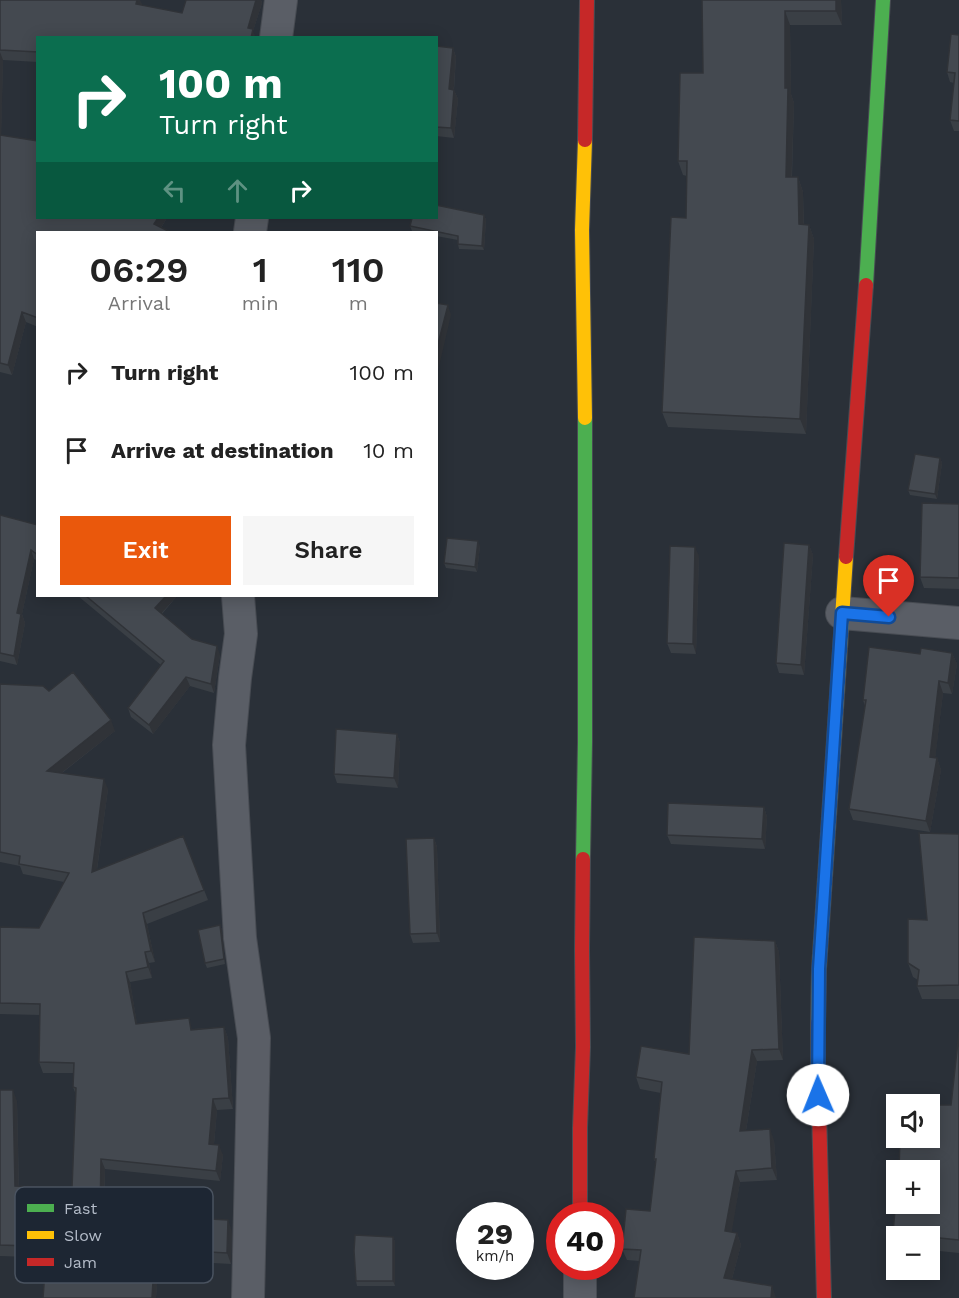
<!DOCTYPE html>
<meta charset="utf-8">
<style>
body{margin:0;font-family:"Work Sans",sans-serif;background:#f6f6f6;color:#222;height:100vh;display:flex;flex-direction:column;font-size:22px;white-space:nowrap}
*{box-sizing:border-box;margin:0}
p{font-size:20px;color:#767676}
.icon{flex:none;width:33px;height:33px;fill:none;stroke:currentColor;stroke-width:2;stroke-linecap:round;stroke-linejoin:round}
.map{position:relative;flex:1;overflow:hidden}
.details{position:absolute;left:36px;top:231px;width:402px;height:366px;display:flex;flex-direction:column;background:#fff;border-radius:0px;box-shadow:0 3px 15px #0003}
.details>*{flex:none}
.hud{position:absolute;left:36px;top:36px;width:402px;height:183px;border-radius:0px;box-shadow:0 3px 15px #0003;background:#0b6e4f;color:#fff;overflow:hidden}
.controls{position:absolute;left:886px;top:1094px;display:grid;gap:12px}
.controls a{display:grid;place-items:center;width:54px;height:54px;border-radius:0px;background:#fff;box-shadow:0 3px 15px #0003;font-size:30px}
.speed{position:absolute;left:456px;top:1202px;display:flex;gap:12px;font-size:30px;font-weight:700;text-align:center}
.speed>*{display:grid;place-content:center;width:78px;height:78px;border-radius:50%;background:#fff;box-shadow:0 3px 15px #0003;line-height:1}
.speed small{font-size:15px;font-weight:400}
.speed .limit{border:9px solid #d22;background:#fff;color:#111}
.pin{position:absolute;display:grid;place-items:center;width:51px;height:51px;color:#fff;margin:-62px -26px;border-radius:50% 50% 50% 0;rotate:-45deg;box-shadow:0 0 6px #0007}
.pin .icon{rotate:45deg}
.me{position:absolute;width:66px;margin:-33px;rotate:359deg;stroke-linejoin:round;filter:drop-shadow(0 0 4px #0008)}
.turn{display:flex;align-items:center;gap:21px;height:126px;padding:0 24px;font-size:27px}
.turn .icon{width:78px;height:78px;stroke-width:2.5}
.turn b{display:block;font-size:42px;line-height:51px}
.lanes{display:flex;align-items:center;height:57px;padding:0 24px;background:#0003;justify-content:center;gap:30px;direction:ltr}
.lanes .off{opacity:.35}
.eta{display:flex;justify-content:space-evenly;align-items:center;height:102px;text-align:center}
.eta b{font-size:36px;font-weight:600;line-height:42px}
.primary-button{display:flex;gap:12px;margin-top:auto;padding:12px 24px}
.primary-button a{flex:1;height:69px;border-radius:0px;background:#ea580c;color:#fff;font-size:24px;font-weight:600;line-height:69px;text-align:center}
.primary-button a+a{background:#f6f6f6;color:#222}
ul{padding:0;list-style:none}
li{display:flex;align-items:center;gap:18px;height:78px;padding:0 24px}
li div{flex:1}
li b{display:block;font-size:22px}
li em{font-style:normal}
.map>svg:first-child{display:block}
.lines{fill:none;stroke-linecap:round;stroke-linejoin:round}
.street-casing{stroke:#484c53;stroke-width:34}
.fast-casing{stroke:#484c53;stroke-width:16}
.slow-casing{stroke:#484c53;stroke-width:16}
.jam-casing{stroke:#484c53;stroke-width:16}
.street{stroke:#5a5e66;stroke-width:32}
.fast{stroke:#4caf50;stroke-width:14}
.slow{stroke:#ffc107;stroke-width:14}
.jam{stroke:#c62828;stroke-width:14}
.wall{fill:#3a3f45}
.shaded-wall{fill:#303338}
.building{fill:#444950;stroke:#303338;stroke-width:1.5}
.route-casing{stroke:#114b97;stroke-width:15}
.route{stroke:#1a73e8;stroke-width:10}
.key{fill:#1d2633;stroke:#4a5360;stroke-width:1.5}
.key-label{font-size:16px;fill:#b4bcc9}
</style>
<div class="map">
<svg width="959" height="1298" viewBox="0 0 959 1298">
<rect width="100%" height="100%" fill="#2a3038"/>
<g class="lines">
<!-- street casing -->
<g class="street-casing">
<path id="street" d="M276,38L281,0
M250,232L252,218
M238,596L241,634L235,678L229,745L240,938L254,1038L248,1298
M842,613L959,623
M580,1298V1266"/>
</g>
<!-- fast casing -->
<g class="fast-casing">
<path id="fast" d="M866,285L883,0
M583,859L585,742V418"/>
</g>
<!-- slow casing -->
<g class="slow-casing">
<path id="slow" d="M585,418L582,230L585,140
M818,1023L819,969L846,557"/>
</g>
<!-- jam casing -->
<g class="jam-casing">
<path id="jam" d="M585,140L587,0
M846,557L866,285
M818,1023V1072L824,1298
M580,1215V1128L583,1047L582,949L583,859"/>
</g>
<!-- street -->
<use href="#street" class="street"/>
<!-- fast -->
<use href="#fast" class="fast"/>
<!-- slow -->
<use href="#slow" class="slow"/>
<!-- jam -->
<use href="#jam" class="jam"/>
</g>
<!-- wall -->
<path class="wall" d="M0,0L142,4V6L182,13L186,0H261L262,3L253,31L38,38V62L3,60L1,135L38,218H167L161,228L38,232V327L26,322L12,375L0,372Z
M702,0H841L842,25H790L791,94L794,103L792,177H798L803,192L804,225H809L814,239L806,434L668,427L662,412L686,218L687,176L683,175L678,161L703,73Z
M959,35V131H954L950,120L954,83L950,82L947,72Z
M436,46L453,48L456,57L454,90L458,99L454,138L436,136Z
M484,215L486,220L484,250L459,249L458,244V240L436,236V232H420L412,231L410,226Z
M940,458L942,463L937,499L910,495L908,490Z
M959,504V589L924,588L920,577Z
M0,515L38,525V561L34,559L22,614L25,623L17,665L0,661Z
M809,545L813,555L804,675L779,673L776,663Z
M480,546L477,572L446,568L444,563Z
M699,556L696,654L671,653L667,643Z
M78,596H177L162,614L192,639L220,655L214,693L190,686L153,734L131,717L128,708L161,665Z
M952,653L957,664L952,694L943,693L935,758H937L941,770L930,832L853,820L849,809L865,706L863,700L920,654Z
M0,684L49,691L115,731L62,773L108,789L97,870L183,836L208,900L147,924L155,962L149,963L152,978L130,982L137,1024L193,1029L224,1027L228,1038L233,1109L217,1110L214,1144L223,1155L220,1181L105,1169L104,1216L232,1231L231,1264L159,1260L156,1298H43L45,1267H33L30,1257L0,1256V1090L17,1101L19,1186L72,1188L76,1095L73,1087L74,1073H43L39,1062L40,1015L0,1014V927L39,928L64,882L23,874L20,866L0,862Z
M397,734L400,743L398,788L337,783L334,774Z
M764,807L767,817L765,849L671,844L667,835Z
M959,834V999H922L917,986L918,980L913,977L908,963L927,920Z
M434,838L437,847L440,942L413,943L410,934Z
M220,925L222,930L225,964L207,968L205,963Z
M775,941L779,952L783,1060L757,1061L746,1131L774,1140L777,1180L740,1182L731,1232L737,1233L741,1245L732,1279L776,1298L639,1261L627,1260L622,1249L650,1211L656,1164L654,1159L661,1093L640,1089L636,1077L689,1054Z
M959,1032V1253L930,1250V1236H897V1244L893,1232L951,1105Z
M393,1237L395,1242V1286H357L356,1281Z"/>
<!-- shaded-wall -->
<path class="shaded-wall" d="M137,0H140L142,4L139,15L136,4Z
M256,0H261L262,3L253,31L256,38H251L248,28Z
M836,0H841L842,25L836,11Z
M785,11L790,25L791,94L794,103L791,192L786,177Z
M453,48L456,57L453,99L449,89Z
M0,52L3,60L1,145L0,143Z
M454,90L458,99L454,138L451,128Z
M798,177L803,192L804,239L799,224Z
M484,215L486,220L484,250L482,246Z
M158,218H167L158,232L154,224Z
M809,225L814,239L806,434L800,419Z
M448,305L451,315L437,375L436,352Z
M22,312L26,322L12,375L8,365Z
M940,458L942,463L937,499L935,494Z
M478,541L480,546L477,572L475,567Z
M809,545L813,555L804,675L801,665Z
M695,547L699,556L696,654L693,644Z
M31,550L34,559L22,614L25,623L17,665L14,656L17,613Z
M166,596H177L158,617L155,608Z
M217,646L220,655L214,693L211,684Z
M952,653L957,664L952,694L948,683Z
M186,677L190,686L153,734L149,725Z
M939,681L943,693L934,769L930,757Z
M111,720L115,731L51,781L47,771Z
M397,734L400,743L398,788L394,778Z
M937,758L941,770L930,832L926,821Z
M104,779L108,789L95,883L92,872Z
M764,807L767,817L765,849L762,839Z
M434,838L437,847L440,942L437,933Z
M143,913L147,924L155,962L151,951Z
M220,925L222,930L225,964L224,959Z
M775,941L779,952L783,1060L779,1049Z
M145,952L149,963L152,978L148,967Z
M126,972L130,982L139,1035L136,1024Z
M224,1027L228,1038L233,1109L229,1098Z
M752,1050L757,1061L744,1143L740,1131Z
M13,1090L17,1101L19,1197L15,1186Z
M213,1099L217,1110L213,1154L209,1144Z
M770,1129L774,1140L777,1180L772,1168Z
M219,1145L223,1155L220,1181L216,1171Z
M101,1159L105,1169L103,1227L100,1216Z
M736,1171L740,1182L730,1243L725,1231Z
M228,1220L232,1231L231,1264L227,1253Z
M737,1233L741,1245L729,1290L724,1278Z
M393,1237L395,1242V1286L393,1281Z
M155,1249L159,1260L156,1298H152Z
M772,1286L776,1298H771Z"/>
<!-- building -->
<path class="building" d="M0,0H137L136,4L182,13L186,0H256L248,28L253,29L251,38H38V52L0,50Z
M702,0H836V11H785V88H788L786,177H798L799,224L809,225L800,419L662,412L671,217L686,218L687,161H678L680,73H703Z
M951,34L959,35V121L950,120L955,73L947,72Z
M436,46L453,48L449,89L454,90L451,128L436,127Z
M0,135L38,141V218H158L154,224L170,232H38V318L22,312L8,365L0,363Z
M436,205L484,215L482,246L458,244V236L410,226L412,218H436Z
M436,303L448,305L436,352Z
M915,454L940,458L935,494L908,490Z
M922,503L959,504V578L920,577Z
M0,515L38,525V555L31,550L17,613L21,614L14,656L0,653Z
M447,538L478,541L475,567L444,563Z
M784,543L809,545L801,665L776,663Z
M670,546L695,547L693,644L667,643Z
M86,596H166L155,608L192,639L217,646L211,684L186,677L149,725L128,708L164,661Z
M869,647L920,654L921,648L952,653L948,683L939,681L930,757L937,758L926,821L849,809L866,700H863Z
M73,672L111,720L47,771L104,779L92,872L183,836L204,890L143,913L151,951L145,952L148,967L126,972L136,1024L189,1018L191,1030L224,1027L229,1098L213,1099L209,1144L219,1145L216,1171L101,1159L100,1216L174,1223L175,1217L228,1220L227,1253L155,1249L152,1298H43L46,1257L30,1256V1246L0,1245V1090H13L15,1186L72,1188L76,1088L73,1087L74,1063L39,1062L40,1004L0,1003V927L39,928L69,873L19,864L20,856L0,852V684L43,686L49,691Z
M336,729L397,734L394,778L334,774Z
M668,803L764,807L762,839L667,835Z
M919,833L959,834V985L917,986L919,970L908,963V919L927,920Z
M434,838L437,933L410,934L406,839Z
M220,925L224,959L205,963L198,930Z
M694,937L775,941L779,1049L752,1050L740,1131L770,1129L772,1168L736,1171L725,1231L737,1233L724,1278L772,1286L771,1298H634L641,1250L622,1249L626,1209L650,1211L656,1159H654L662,1082L636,1077L641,1046L689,1054Z
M959,1032V1240L930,1237V1236L893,1232L897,1189V1203H930V1170H899L900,1137H930V1105H951Z
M355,1235L393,1237V1281H356L354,1251Z"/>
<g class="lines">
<!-- route casing -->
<g class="route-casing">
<path id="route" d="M818,1095L819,969L842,613L889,617"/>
</g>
<!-- route -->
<use href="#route" class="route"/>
</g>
<!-- legend -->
<rect x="15" y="1187" width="198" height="96" rx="9" class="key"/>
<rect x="27" y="1204" width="27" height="8" fill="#4caf50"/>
<rect x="27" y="1231" width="27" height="8" fill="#ffc107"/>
<rect x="27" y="1258" width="27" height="8" fill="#c62828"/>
<g class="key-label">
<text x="64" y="1214">Fast</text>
<text x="64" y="1241">Slow</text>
<text x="64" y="1268">Jam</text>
</g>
</svg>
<div class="controls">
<a><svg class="icon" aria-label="sound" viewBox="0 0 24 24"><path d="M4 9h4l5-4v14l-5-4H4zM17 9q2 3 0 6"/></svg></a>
<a>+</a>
<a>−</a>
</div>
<div class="speed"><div>29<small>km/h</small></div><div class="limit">40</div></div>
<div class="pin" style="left:889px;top:617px;background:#d93025"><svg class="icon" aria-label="arrive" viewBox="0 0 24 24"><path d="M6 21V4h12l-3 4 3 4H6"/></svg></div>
<svg class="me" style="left:818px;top:1095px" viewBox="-20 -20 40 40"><circle r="19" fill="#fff"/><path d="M0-13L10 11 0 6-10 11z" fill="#1a73e8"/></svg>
<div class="hud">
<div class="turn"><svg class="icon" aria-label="right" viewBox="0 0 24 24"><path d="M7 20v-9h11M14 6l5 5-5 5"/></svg><div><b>100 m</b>Turn right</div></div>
<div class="lanes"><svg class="icon off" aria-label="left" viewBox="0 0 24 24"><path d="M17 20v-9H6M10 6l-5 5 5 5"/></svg><svg class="icon off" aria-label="ahead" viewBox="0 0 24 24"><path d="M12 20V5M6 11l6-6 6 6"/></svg><svg class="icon" aria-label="right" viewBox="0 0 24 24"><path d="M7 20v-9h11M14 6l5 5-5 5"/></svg></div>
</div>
<section class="details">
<div class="eta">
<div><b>06:29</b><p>Arrival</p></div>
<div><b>1</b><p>min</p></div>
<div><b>110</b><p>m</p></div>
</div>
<ul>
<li><svg class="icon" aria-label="right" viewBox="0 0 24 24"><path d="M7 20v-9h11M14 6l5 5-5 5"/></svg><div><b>Turn right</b></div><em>100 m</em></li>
<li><svg class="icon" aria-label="arrive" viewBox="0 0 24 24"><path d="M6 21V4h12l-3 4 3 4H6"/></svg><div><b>Arrive at destination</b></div><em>10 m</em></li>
</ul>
<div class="primary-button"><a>Exit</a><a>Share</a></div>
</section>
</div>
